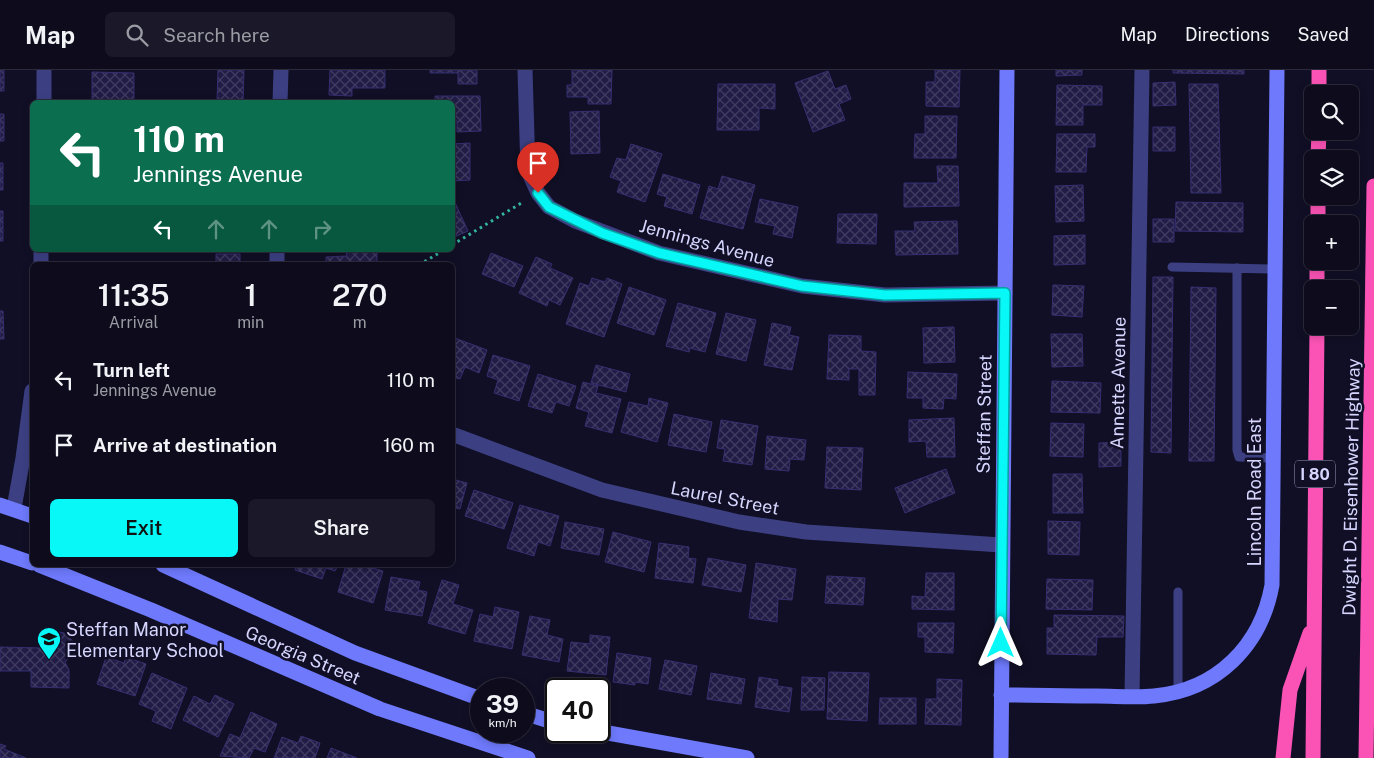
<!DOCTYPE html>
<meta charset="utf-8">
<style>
body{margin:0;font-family:"Public Sans",sans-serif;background:#1b1929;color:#f1f3f6;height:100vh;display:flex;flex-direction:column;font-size:19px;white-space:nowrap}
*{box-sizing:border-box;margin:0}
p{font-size:16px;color:#9a9ba3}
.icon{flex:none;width:28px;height:28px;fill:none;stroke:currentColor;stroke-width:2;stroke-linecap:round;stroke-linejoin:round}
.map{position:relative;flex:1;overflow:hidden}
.side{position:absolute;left:30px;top:192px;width:425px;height:305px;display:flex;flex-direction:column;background:#0d0b1c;border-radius:8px;box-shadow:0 2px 8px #0003,0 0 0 1px #2d2b3b}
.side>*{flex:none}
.top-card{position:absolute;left:30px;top:30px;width:425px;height:152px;border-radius:8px;box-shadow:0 2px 8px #0003,0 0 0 1px #2d2b3b;background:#0b6e4f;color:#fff;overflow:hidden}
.controls{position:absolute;left:1304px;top:15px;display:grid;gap:10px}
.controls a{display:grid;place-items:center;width:55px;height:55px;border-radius:8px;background:#0d0b1c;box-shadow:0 2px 8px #0003,0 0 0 1px #2d2b3b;font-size:25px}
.speed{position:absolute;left:470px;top:608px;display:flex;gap:10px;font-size:25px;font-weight:700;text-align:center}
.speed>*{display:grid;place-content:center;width:65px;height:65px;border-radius:50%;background:#0d0b1c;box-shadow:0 2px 8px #0003,0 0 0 1px #2d2b3b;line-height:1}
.speed small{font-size:12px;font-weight:400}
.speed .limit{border:2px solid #111;border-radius:8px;background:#fff;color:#111}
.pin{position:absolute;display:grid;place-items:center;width:42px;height:42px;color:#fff;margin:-51px -21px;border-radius:50% 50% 50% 0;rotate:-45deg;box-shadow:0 0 5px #0007}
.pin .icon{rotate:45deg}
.me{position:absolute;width:55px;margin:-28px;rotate:0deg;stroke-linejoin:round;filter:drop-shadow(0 0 4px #0008)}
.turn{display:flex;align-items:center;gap:18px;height:105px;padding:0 20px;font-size:22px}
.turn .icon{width:65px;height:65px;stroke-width:2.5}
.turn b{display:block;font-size:35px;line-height:42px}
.lanes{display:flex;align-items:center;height:48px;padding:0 20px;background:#0003;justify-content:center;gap:25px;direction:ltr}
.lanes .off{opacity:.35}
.eta{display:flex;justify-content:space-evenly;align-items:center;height:85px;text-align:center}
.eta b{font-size:30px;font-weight:600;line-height:35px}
.cta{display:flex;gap:10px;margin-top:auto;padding:10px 20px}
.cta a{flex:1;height:58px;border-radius:8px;background:#07f8f7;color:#111;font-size:20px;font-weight:600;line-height:58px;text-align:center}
.cta a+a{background:#1b1929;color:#f1f3f6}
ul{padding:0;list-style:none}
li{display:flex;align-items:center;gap:15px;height:65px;padding:0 20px}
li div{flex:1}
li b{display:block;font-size:19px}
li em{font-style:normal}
header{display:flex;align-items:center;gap:30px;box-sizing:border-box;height:70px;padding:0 25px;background:#0d0b1c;border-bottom:1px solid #2d2b3b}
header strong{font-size:24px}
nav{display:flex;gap:28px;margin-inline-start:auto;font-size:18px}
.search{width:350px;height:45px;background:#1b1929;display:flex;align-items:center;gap:12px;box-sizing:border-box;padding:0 18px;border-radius:8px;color:#9a9ba3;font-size:19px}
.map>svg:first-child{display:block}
.building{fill:url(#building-cross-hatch);stroke:#352f71}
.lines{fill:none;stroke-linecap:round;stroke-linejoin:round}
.path{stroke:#33b49f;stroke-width:3;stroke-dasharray:2.5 4;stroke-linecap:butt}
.lane{stroke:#3c4083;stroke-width:9}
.street{stroke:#3c4083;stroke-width:15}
.secondary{stroke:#6e79fb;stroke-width:15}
.highway{stroke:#fa53b5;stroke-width:15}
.route-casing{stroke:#05a1a1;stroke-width:12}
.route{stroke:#07f8f7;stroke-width:9}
.labels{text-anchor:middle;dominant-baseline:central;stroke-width:5;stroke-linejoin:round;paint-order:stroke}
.shield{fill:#110f25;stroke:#9a9abd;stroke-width:1}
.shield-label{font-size:16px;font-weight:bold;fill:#d5d5fe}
.street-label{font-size:18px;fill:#d5d5fe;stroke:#110f25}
.poi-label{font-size:18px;fill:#d5d5fe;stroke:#110f25;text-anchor:start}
</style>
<header>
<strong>Map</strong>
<div class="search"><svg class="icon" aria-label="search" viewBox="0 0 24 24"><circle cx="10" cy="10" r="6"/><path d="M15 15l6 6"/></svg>Search here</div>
<nav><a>Map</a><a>Directions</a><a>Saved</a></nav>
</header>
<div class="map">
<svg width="1374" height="688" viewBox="0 0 1374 688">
<defs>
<pattern id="building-cross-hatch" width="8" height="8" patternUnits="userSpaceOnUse" patternTransform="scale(1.25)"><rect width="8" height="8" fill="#201c45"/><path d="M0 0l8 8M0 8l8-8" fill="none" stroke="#403c61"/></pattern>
</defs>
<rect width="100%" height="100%" fill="#110f25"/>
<!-- building -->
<path class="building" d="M0,0H4V21H0Z
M218,0H244L243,32H217Z
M330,0H385V18H352V26L329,25Z
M430,0H477V14H458V3H430Z
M572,0H612L611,34H588V27H567V15H572Z
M935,0H960L959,37L926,36V12H935Z
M1056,0H1082V5L1056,6Z
M1173,0H1244V4L1173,3Z
M828,1L835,19L846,15L851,29L839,34L845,50L813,62L795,13Z
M92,2L134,3V32H92Z
M1175,12L1176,35L1153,36V13Z
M718,14H775V39L759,38V60H717Z
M1189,14H1218L1221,123H1191Z
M1057,15L1102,16V35H1083V55H1056Z
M435,26H480L481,61L457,62V51H452V32H422H435Z
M599,41L600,83L571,84L570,42Z
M0,44H4V71H0Z
M925,46H957L956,88H914L915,64H925Z
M1153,57H1175V81H1153Z
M1057,64H1095V77H1087L1086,102H1056Z
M470,73V110L452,111V74Z
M631,74L662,84L645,132L617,122L621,111L610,107L617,88L626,90Z
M0,93H3V120H0Z
M937,96H958L959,136L904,137V113H938Z
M663,104L700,115L692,144L664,136L667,127L657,124Z
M722,106L755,115L743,159L700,148L709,116L718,119Z
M1083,115L1084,151L1056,152L1055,116Z
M452,126L468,161L452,168Z
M760,129L798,137L792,168L773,164L775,156L755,152Z
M1176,132L1243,133V162L1175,161Z
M0,141H3V171H0Z
M838,144H877L876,174L837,173Z
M1153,149H1174V172H1153Z
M957,151L958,184L896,185L895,161H915L914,152Z
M1085,165V194L1054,195V166Z
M377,180V195H326V187L347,186L346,182Z
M491,183L523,196L514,217L482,204Z
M216,184H240V195H216Z
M536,187L552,194L550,198L573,208L560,235L549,230L547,236L519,223Z
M1153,207H1173L1171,383L1151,382Z
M592,208L605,212L607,208L622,214L604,267L566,254L580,213L589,216Z
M1053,215L1084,216L1082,247L1052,245Z
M629,217L666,230L654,265L617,253Z
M1191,217L1216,218L1214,391H1189Z
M678,233L716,243L705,282L690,278L689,282L666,276Z
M0,241H3L4,269H0Z
M726,243L756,250L746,291L716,284Z
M772,253L791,257L789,265L799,267L792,300L764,295Z
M954,257L955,292L924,293L923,258Z
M1051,264H1082L1083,296L1052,297Z
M829,265L861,266V281L876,282L875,325H859V299H849V310L827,309Z
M452,267L487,280L479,303L465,297L460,309L452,307Z
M493,285L530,296L519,331L494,323L498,310L487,306Z
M596,295L630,304L626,322L591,313Z
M908,302L957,304L956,329L944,328L943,339L923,338V328H907Z
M538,304L576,316L569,336L556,332L552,343L528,336Z
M1052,311L1101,313L1100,343L1051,342Z
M583,312L598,316L596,323L621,329L612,363L585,356L589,342L576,338Z
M649,328L668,333L657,372L621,362L629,332L648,336Z
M674,344L712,352L706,382L668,375Z
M954,348L955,387H927L926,371L909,372V350Z
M721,350L758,356L752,395L723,391L725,379L717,378Z
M1051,353L1084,354L1083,387L1050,386Z
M767,366L806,370L804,390L790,389L789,401L765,399Z
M1121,372V396L1099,397V373Z
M827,377L863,378L861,420L825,418Z
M946,399L955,423L905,443L895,418Z
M1053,404H1082L1083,443H1053Z
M452,409L467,413L460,439L452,437Z
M474,420L513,433L504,459L465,446Z
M520,435L559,446L550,476L538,472L534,486L507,478Z
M1048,451L1080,452L1079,485L1048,484Z
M565,452L604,459L599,485L561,478Z
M613,462L651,472L644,502L605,492Z
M659,473L689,477L688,488L696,489L693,513L655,508Z
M708,488L746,495L741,522L702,515Z
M756,493L796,499L792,530L778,529L777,552L749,548Z
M297,495H338L335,501L326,498L322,509L295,500Z
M346,495H363L383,501L373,533L338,522Z
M926,503H954V540L912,539V526L925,527Z
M827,506L865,508L863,535L825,533Z
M391,507L420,512L418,520L427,522L422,546L385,540Z
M1047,509L1093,510L1092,540L1046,539Z
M442,510L459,515L453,534L473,540L465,564L428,553Z
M495,537L519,542L512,579L474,571L480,544L493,547Z
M1054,545L1124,546L1123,567H1097L1096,585L1047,584V558H1054Z
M530,546L550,550L547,565L563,569L559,592L522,585Z
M918,553H954L953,583L925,582V567H918Z
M60,562L67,564L74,573V583L65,592L69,600V618L31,617V601H0V577L43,578L49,566Z
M590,565L610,567L606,605L567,601L571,572L590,574Z
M617,583L651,588L648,614L635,612V615L613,612Z
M106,587L124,593L126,587L146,594L135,626L97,614Z
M665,590L697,596L691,625L659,619Z
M829,602L869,603L867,651L827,649Z
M152,603L187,618L171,659L152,651L156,641L139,634Z
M711,603L745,609L741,634L707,629Z
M759,607L778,610L777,616L792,618L789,642L755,637Z
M802,607L825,608L824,640H801Z
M937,609L962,610L961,655L925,654L926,629H937Z
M215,625L234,634L218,667L183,650L194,626L210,634Z
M880,628H916V654H879Z
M251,642L277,654L265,682L254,678L249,688L220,686L230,664L240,668Z
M301,666L320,673L315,688H274L282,667L298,673Z
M0,674L6,676L4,679L26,688H0Z
M331,678L357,688H327Z"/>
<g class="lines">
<!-- path -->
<path class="path" d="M452,175L523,132
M419,195L444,180"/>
<!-- lane -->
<path class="lane" d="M1172,197L1275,199
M1237,198V380L1239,387L1273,388
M1178,522V620"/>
<!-- street -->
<path class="street" d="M525,0L528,101L538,123L549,137L575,151L659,183L802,216L885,225L1005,223
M44,32V0
M280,32L281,0
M277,180V195
M41,195V180
M452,364L602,420L739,452L806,462L1001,475
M14,438L23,388L32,321
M1132,626L1142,0"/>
<!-- secondary -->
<path class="secondary" d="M0,435L32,446
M0,482L32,493
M39,495L151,540L380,639L528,688
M163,495L355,583L481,629
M1001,625C1033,625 1065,626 1096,626C1115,626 1135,628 1154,626C1217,620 1261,576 1272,515L1277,0
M524,643L556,653
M597,661L747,688
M1001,688L1007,0"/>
<!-- highway -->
<path class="highway" d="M1319,24V0
M1318,89L1319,61
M1318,154V126
M1317,219V191
M1283,688L1290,620L1310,563
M1313,688L1317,256
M1366,688L1374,116"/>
</g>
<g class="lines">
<!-- route casing -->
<g class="route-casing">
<path id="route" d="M538,123L549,137L602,163L659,183L802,216L885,225L1005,223L1001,573"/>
</g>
<!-- route -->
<use href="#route" class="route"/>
</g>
<!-- icons -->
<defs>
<g id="school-pin" transform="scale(1.25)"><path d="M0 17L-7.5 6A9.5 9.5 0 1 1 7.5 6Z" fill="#07f8f7" stroke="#110f25"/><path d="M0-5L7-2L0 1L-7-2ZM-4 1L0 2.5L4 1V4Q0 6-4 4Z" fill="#111"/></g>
</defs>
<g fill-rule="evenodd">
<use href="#school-pin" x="49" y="569"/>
</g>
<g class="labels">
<!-- shield labels -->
<rect class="shield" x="1295" y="390.5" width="40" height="27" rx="4"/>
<g class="shield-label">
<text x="1315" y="404">I 80</text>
</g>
<!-- street labels -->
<g class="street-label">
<text transform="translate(707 173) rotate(15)">Jennings Avenue</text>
<text transform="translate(1118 313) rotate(-89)">Annette Avenue</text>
<text transform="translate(984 344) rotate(-89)">Steffan Street</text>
<text transform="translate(1351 417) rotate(-89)">Dwight D. Eisenhower Highway</text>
<text transform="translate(1254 422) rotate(-90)">Lincoln Road East</text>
<text transform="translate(725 428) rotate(11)">Laurel Street</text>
<text transform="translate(303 585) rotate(23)">Georgia Street</text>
</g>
<!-- poi labels -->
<g class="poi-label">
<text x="66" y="559">Steffan Manor<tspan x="66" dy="21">Elementary School</tspan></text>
</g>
</g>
</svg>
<div class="controls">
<a><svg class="icon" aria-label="search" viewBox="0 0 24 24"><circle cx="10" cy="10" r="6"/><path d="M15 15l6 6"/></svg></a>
<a><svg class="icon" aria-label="layers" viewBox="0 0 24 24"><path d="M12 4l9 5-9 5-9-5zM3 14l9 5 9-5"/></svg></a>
<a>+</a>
<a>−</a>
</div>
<div class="speed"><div>39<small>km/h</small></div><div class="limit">40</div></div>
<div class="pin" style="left:538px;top:123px;background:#d93025"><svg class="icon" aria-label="arrive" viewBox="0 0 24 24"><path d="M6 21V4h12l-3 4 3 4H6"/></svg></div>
<svg class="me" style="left:1001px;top:573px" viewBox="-20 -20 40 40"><path d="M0-17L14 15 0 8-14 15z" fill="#07f8f7" stroke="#fff" stroke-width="4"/></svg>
<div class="top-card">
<div class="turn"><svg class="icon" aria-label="left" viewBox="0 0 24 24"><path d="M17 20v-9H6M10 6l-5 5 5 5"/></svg><div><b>110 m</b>Jennings Avenue</div></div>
<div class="lanes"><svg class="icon" aria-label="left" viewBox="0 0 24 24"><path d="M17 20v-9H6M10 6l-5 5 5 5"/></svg><svg class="icon off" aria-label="ahead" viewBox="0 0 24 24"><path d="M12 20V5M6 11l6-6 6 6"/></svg><svg class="icon off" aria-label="ahead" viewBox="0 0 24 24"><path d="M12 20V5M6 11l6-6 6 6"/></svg><svg class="icon off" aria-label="right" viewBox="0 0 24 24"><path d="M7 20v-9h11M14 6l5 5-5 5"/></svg></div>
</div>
<section class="side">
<div class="eta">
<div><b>11:35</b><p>Arrival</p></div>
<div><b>1</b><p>min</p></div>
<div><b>270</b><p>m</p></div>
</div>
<ul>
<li><svg class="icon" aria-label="left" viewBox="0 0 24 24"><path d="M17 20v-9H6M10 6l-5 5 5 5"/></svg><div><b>Turn left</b><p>Jennings Avenue</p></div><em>110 m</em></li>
<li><svg class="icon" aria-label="arrive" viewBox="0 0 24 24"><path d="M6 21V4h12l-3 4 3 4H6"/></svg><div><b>Arrive at destination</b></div><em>160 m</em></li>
</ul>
<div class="cta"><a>Exit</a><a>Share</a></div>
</section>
</div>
